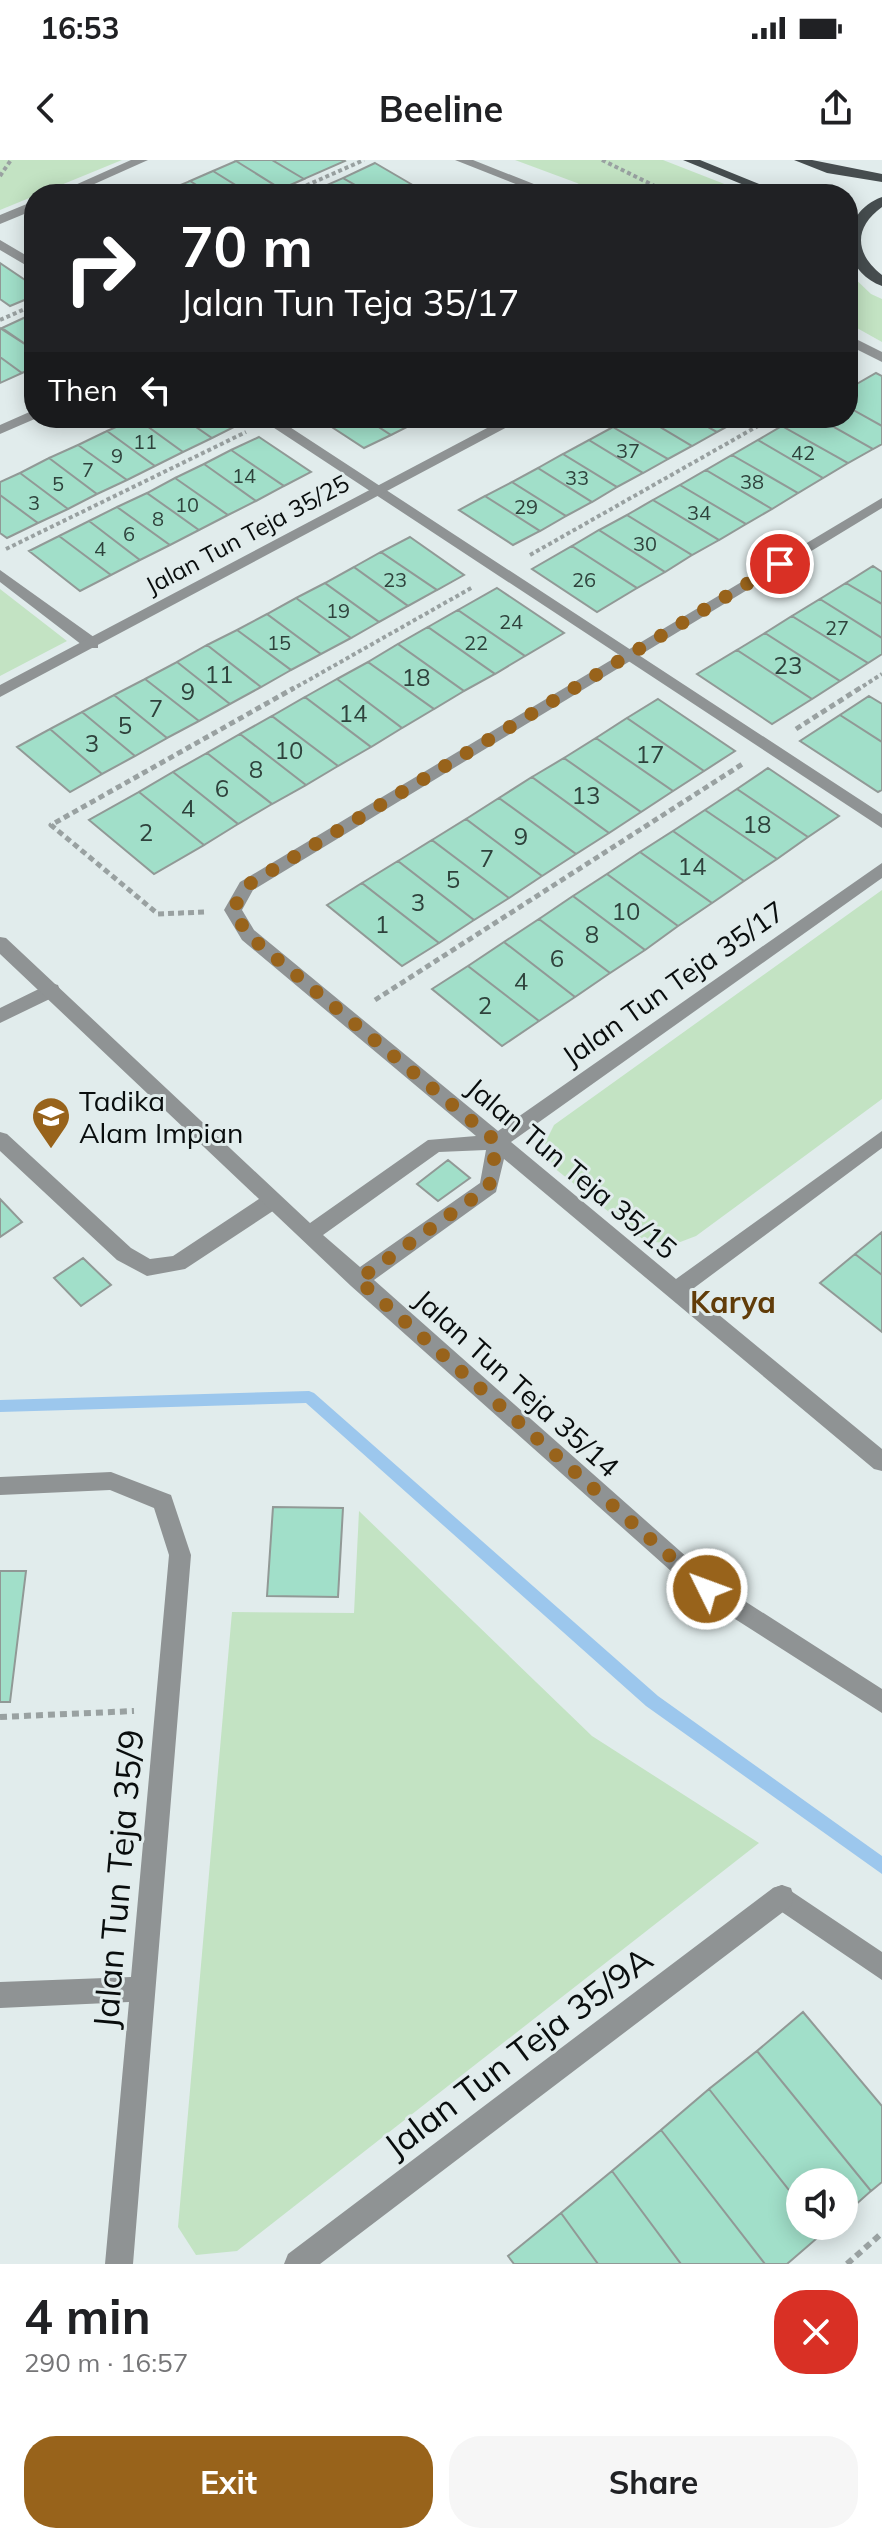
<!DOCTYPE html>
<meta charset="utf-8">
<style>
body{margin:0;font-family:Mulish,sans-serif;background:#f6f6f6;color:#202124;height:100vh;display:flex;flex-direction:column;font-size:30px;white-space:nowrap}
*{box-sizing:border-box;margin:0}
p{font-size:26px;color:#757577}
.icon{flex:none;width:44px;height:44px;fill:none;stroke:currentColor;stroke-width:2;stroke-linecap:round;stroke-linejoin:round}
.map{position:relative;height:2104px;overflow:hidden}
.details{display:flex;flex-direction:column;background:#fff;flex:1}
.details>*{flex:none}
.top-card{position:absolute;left:24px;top:24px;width:834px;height:244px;border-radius:32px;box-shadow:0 4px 20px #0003;background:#202124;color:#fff;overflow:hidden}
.buttons{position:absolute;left:786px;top:2008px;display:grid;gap:16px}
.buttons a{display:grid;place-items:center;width:72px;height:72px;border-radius:50%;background:#fff;box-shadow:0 4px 20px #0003;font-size:40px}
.pin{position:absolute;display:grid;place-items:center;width:68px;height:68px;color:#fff;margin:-34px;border:4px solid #fff;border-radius:50%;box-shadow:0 2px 8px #0007}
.me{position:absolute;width:88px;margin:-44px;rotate:312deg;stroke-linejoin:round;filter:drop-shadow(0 0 6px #0008)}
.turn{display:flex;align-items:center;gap:28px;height:168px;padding:0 24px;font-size:36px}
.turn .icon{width:104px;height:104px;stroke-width:2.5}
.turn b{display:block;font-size:56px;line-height:68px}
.then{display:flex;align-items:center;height:76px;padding:0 24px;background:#0003;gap:16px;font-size:30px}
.round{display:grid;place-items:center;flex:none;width:84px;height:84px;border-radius:32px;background:#f6f6f6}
.summary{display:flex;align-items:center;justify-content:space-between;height:136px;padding:0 24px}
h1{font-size:48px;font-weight:700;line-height:60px}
.cta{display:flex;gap:16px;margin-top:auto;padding:16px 24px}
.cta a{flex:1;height:92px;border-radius:32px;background:#98631b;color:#fff;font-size:32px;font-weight:700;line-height:92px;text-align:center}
.cta a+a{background:#f6f6f6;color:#202124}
.status{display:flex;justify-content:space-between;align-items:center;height:56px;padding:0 40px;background:#fff;direction:ltr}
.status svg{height:22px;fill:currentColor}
header{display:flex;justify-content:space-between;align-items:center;height:104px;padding:0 24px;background:#fff;font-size:36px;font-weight:700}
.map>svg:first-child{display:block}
.green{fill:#c3e3c3}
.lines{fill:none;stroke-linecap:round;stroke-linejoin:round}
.stream{fill:#9cc7ed;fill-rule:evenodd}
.building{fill:#a1dfc9;stroke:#919996;stroke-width:2}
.path-far2{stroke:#99a1a1;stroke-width:4;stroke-dasharray:4 3;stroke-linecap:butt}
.path-far1{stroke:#99a1a1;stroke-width:5;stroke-dasharray:6 4;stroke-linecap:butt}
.path{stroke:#99a1a1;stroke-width:6;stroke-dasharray:7 5;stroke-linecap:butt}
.service{fill:#8f9394;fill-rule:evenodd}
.minor{fill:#8f9394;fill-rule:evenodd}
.primary{fill:#464d4f;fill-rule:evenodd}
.route{stroke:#98631b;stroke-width:14;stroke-dasharray:0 25.2}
.labels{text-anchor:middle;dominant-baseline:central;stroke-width:6;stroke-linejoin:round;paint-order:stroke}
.far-number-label{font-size:20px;fill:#2f423c}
.far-street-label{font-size:24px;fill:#090d0d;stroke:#e1ecec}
.number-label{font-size:24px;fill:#2f423c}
.street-label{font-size:28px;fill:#090d0d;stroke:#e1ecec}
.poi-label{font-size:28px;fill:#090d0d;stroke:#e1ecec;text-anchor:start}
.neighbourhood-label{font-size:30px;font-weight:bold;fill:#613c09;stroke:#e1ecec}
.near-street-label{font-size:34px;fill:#090d0d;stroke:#e1ecec}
</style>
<div class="status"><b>16:53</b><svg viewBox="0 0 49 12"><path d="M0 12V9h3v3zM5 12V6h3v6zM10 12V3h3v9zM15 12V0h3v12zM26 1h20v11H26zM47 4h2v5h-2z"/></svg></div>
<header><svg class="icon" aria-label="back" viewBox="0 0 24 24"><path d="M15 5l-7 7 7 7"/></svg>Beeline<svg class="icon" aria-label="share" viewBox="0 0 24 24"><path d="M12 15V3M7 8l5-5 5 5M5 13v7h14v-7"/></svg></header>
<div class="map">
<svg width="882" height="2104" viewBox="0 0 882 2104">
<rect width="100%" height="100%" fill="#e1ecec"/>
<!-- green -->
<path class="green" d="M0,0H122L0,50Z
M515,0H663L750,34H597L577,23Z
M848,112L871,134L882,139V182L848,163Z
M0,429L67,481L0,516Z
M882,730V939L696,1076L675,1084L645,1081L553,1007L545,983L554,965Z
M359,1351L592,1576L759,1683L237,2091L196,2095L178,2067L232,1452L354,1453Z"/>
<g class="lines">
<!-- stream -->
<path class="stream" d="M309,1231L314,1233L658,1536L882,1696V1714L646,1546L306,1243L0,1252V1240Z"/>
</g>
<!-- building -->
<path class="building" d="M240,0H272L304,19L281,29L236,1Z
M272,0H344L345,1L304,19Z
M236,1L281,29L268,34H250L213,11Z
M375,3L423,31L416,34H371L343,18Z
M213,11L250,34H211L190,21Z
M343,18L371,34H331L320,28Z
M190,21L211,34H171L166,31Z
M0,103L34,126V136L10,146L0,139Z
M28,156L34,160V190L2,168Z
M0,168L34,190V207L22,213L0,197Z
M0,197L22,213L0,223Z
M876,213L882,216V266L848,247V229Z
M848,247L882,266V284L873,289L818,258H848Z
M136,258H183L212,278L183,292Z
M136,258L183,292L155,306L107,271Z
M183,258H230L240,264L212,278Z
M318,258H365L391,275L364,288Z
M365,258H411L417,262L391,275Z
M630,258H645L692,286L668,299L613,267Z
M645,258H692L717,272L692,286Z
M692,258H739L741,259L717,272Z
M797,258H818L873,289L848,303L782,266Z
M782,266L848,303L823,318L758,280Z
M613,267L668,299L643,313L589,280Z
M107,271L155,306L127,320L78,285Z
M259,277L311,312L284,326L231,290Z
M589,280L643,313L617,327L563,294Z
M758,280L823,318L798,333L732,295Z
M78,285L127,320L97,334L49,298Z
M231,290L284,326L256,341L204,304Z
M563,294L617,327L592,342L538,308Z
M732,295L798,333L772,349L706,310Z
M49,298L97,334L68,349L20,313Z
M204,304L256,341L228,355L175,318Z
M538,308L592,342L566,356L512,322Z
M706,310L772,349L746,364L680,325Z
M20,313L68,349L38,363L0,335V322Z
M175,318L228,355L199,370L147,333Z
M512,322L566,356L540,371L485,336Z
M680,325L746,364L719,380L653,340Z
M147,333L199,370L170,385L117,347Z
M0,335L38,363L7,378L0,373Z
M485,336L540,371L513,385L459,350Z
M653,340L719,380L692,395L627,355Z
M117,347L170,385L140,400L89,361Z
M627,355L692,395L665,412L599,370Z
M89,361L140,400L111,415L59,376Z
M599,370L665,412L637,428L572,386Z
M59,376L111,415L80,431L29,391Z
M410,377L464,415L437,430L381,392Z
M572,386L637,428L597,452L532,409Z
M381,392L437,430L408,446L354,407Z
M873,406L882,412V444L846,423Z
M354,407L408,446L379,462L325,423Z
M325,423L379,462L351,478L296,438Z
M846,423L882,444V478L820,439Z
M497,428L564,473L525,496L458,450Z
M296,438L351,478L321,494L267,454Z
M820,439L882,478V494L868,503L792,456Z
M458,450L525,496L495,514L428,467Z
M267,454L321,494L291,510L237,470Z
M792,456L868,503L840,521L765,473Z
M428,467L495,514L464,531L398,484Z
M237,470L291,510L261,527L207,485Z
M765,473L840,521L812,539L737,490Z
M398,484L464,531L434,549L368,502Z
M207,485L261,527L230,544L177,502Z
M737,490L812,539L772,564L697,514Z
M177,502L230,544L199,561L145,519Z
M368,502L434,549L402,568L337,519Z
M145,519L199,561L167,578L114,535Z
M337,519L402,568L371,587L305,537Z
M114,535L167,578L135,596L82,552Z
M869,536L882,544V582L840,555Z
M305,537L371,587L338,606L272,556Z
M658,539L735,591L704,611L627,558Z
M82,552L135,596L102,614L50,569Z
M840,555L882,582V630L878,632L800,581Z
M272,556L338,606L306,625L240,574Z
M627,558L704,611L673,631L596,578Z
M50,569L102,614L70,632L17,587Z
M240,574L306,625L272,644L207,593Z
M596,578L673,631L641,652L564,598Z
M207,593L272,644L238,664L173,612Z
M564,598L641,652L609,673L532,617Z
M768,608L839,656L808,677L737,629Z
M173,612L238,664L204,685L139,632Z
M532,617L609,673L576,694L499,638Z
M737,629L808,677L777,699L705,650Z
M139,632L204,685L154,714L89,660Z
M499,638L576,694L542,716L466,659Z
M705,650L777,699L744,721L673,671Z
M466,659L542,716L509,738L432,680Z
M673,671L744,721L712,743L640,692Z
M432,680L509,738L474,760L398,701Z
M640,692L712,743L678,766L607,714Z
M398,701L474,760L439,783L362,723Z
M607,714L678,766L645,790L573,736Z
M362,723L439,783L402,806L327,745Z
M573,736L645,790L610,813L539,759Z
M539,759L610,813L575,837L504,782Z
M504,782L575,837L539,861L468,806Z
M468,806L539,861L502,886L432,829Z
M448,1000L470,1018L438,1041L417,1024Z
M0,1039L22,1062L0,1077Z
M882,1072V1115L855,1094Z
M855,1094L882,1115V1172L820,1123Z
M83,1098L111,1125L81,1146L54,1118Z
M273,1347L343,1348L338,1437L267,1436Z
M0,1411H26L10,1542H0Z
M803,1852L882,1946V2022L871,2031L757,1891Z
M757,1891L871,2031L844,2055V2022H800V2044L709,1929Z
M709,1929L800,2044V2066H817L823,2073L787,2104H765L661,1970Z
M661,1970L765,2104H681L612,2011Z
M612,2011L681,2104H598L561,2053Z
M561,2053L598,2104H514L508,2096Z"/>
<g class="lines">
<!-- path-far2 -->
<path class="path-far2" d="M602,0L671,34
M0,16L11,0
M287,34L364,0
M0,160L34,145
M6,389L246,272
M530,395L772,258
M291,530L473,427
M857,530L882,514"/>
<!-- path-far1 -->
<path class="path-far1" d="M796,569L860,528
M204,752L158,754L51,665L294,528
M375,840L744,603"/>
<!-- path -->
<path class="path" d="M0,1557L134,1551
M847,2104L882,2073"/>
<!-- service -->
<path class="service" d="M0,80L34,100V110L0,90Z
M848,175L882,192V202L848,185Z
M259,258H276L882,654V668Z
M0,410L98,480V488H86L0,422Z
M51,823L58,825L60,830L58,835L0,863V848Z
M0,972L7,974L131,1088L150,1099L173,1096L265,1035H279L282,1041L279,1047L185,1109L147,1116L117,1100L0,991Z
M782,1725L882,1792V1820L773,1746L770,1737L773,1728Z"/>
<!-- minor -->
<path class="minor" d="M131,0H148L72,34H55Z
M455,0H473L559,34H541Z
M34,41V50L0,64V55Z
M34,250V258H37L0,274V265Z
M506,258H524L0,537V525Z
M882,338V348L253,730L242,750L254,770L498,971L882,703V718L511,982L676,1119L882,971V988L690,1131L882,1289V1311L874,1309L504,999L496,1032L374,1120L715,1422L882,1529V1553L699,1436L351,1126L0,794V777L6,778L310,1063L428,980L476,976L242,780L224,750L240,722ZM486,990L480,1023L360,1107L323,1075L439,992Z
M111,1312L171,1335L191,1395L133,2104H105L129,1842L0,1848V1822L131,1817L169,1395L154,1348L110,1330L0,1335V1317Z
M782,1725L791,1728L794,1737L791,1746L320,2104H284L288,2094L773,1728Z"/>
<!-- primary -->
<path class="primary" d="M683,0H700L784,34H766Z
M794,0H812L882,14V22L827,13Z
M882,37V47C853,68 855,94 882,115V126C838,110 838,53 882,37Z"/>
</g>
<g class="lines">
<!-- route -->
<path class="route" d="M707,1429L358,1120L489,1027L497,982L248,775L233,750L246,726L780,404"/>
</g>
<!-- icons -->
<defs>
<g id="school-pin" transform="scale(2)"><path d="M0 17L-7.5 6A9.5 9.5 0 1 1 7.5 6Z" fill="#98631b" stroke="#e1ecec"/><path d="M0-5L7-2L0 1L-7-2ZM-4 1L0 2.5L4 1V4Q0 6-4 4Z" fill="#fff"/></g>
</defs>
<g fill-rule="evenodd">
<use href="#school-pin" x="51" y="956"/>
</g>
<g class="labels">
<!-- far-number labels -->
<g class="far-number-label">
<text x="145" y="281">11</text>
<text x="628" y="290">37</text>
<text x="803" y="292">42</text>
<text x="117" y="295">9</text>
<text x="88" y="309">7</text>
<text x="244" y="315">14</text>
<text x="577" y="317">33</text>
<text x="752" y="321">38</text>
<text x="58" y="323">5</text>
<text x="34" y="342">3</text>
<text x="187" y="344">10</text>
<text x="526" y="346">29</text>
<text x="699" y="352">34</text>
<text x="158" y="358">8</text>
<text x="129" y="373">6</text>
<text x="645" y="383">30</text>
<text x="100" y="388">4</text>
<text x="395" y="419">23</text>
<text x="584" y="419">26</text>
<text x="338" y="450">19</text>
<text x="511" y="461">24</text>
<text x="837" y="467">27</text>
<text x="279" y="482">15</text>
<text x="476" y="482">22</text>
</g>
<!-- far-street labels -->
<g class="far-street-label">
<text transform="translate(247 374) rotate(-28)">Jalan Tun Teja 35/25</text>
</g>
<!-- number labels -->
<g class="number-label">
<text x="788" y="505">23</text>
<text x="219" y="514">11</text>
<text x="416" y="517">18</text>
<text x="188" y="531">9</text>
<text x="156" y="548">7</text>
<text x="353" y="553">14</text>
<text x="125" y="565">5</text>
<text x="92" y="583">3</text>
<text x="289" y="590">10</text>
<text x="650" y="594">17</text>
<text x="256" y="609">8</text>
<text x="222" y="628">6</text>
<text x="586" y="635">13</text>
<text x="188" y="648">4</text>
<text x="757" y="664">18</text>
<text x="146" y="672">2</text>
<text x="521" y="676">9</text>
<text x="487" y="698">7</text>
<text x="692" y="706">14</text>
<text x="453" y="719">5</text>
<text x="418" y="742">3</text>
<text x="626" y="751">10</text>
<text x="382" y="764">1</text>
<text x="592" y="774">8</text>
<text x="557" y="798">6</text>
<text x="521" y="821">4</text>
<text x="485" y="845">2</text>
</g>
<!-- street labels -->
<g class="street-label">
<text transform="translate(673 823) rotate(-35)">Jalan Tun Teja 35/17</text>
<text transform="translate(572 1008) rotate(40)">Jalan Tun Teja 35/15</text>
<text transform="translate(517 1223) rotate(42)">Jalan Tun Teja 35/14</text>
</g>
<!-- poi labels -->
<g class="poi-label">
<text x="79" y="940">Tadika<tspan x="79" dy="32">Alam Impian</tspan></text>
</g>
<!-- neighbourhood labels -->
<g class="neighbourhood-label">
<text x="733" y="1142">Karya</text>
</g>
<!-- near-street labels -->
<g class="near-street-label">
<text transform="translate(118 1719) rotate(-85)">Jalan Tun Teja 35/9</text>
<text transform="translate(518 1892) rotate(-37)">Jalan Tun Teja 35/9A</text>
</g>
</g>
</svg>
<div class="buttons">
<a><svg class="icon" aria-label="sound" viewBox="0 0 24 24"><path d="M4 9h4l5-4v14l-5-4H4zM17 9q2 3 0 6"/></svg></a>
</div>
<div class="pin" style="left:780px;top:404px;background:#d93025"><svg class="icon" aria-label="arrive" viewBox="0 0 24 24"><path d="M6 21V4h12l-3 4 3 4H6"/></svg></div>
<svg class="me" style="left:707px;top:1429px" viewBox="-20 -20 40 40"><circle r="17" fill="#98631b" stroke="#fff" stroke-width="3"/><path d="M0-11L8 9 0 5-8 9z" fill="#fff"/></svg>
<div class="top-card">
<div class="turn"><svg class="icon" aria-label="right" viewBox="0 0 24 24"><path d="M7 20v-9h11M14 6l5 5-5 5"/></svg><div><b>70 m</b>Jalan Tun Teja 35/17</div></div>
<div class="then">Then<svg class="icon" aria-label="left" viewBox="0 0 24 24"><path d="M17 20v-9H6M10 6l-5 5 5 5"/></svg></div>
</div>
</div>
<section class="details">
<div class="summary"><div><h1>4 min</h1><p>290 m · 16:57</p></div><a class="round" style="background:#d93025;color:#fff"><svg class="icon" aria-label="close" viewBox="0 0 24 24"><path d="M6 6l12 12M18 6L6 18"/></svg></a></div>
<div class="cta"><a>Exit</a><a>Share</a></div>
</section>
